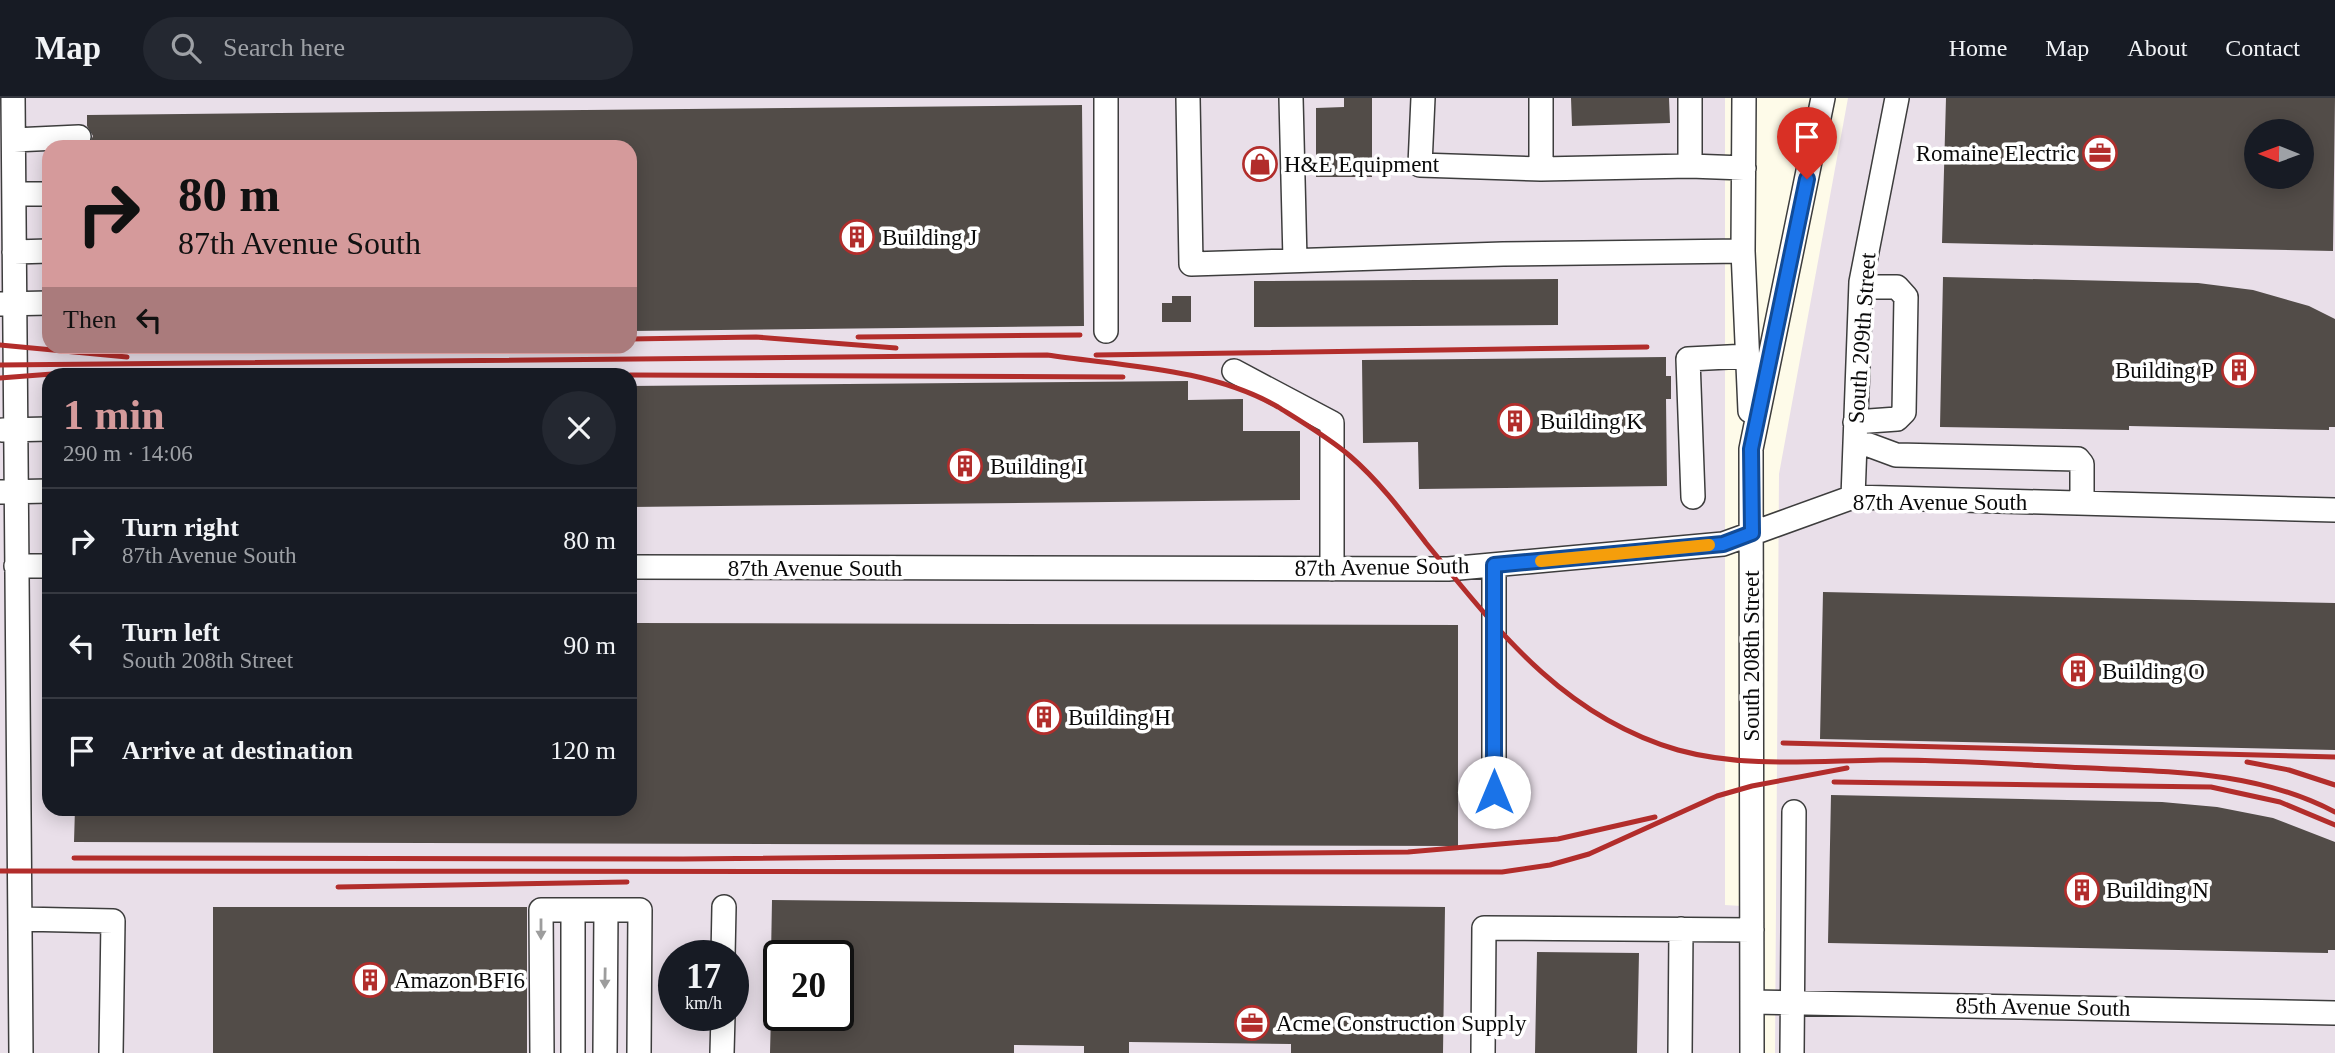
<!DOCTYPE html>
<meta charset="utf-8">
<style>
body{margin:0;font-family:Georgia,serif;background:#242831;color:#f1f3f6;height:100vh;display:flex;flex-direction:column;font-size:26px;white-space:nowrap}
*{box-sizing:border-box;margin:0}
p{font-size:23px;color:#9ea1a6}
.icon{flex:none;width:38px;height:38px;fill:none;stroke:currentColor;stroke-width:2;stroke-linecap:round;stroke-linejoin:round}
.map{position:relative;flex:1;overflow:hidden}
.sheet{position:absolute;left:42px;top:270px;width:595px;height:448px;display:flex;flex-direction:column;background:#171b24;border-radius:21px;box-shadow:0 4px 18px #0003}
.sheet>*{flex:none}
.hud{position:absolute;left:42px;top:42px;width:595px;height:214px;border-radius:21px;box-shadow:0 4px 18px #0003;background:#d59a9b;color:#111;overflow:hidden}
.needle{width:46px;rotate:271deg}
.buttons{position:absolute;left:2244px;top:21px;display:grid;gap:14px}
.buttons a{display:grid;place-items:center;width:70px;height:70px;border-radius:50%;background:#171b24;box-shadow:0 4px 18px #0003;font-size:35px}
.speed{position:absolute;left:658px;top:842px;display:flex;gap:14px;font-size:35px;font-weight:700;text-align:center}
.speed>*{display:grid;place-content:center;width:91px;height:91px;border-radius:50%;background:#171b24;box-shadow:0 4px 18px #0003;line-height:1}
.speed small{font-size:18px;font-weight:400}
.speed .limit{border:4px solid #111;border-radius:10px;background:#fff;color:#111}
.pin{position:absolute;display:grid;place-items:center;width:60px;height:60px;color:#fff;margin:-72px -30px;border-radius:50% 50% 50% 0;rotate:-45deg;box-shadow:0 0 7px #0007}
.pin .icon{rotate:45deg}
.me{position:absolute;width:77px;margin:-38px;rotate:0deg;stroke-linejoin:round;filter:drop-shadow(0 0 5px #0008)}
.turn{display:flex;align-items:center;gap:24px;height:147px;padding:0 21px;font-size:32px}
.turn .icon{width:91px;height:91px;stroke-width:2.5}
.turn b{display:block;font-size:49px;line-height:60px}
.then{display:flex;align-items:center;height:66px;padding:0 21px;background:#0003;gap:14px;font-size:26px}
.round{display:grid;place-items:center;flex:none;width:74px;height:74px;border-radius:37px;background:#242831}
.headline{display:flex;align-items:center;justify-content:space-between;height:119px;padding:0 21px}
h1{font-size:42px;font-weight:700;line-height:52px;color:#d59a9b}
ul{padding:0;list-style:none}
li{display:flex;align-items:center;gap:21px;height:105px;padding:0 21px;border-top:2px solid #363941}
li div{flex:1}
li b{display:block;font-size:26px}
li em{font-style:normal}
header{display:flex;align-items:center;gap:42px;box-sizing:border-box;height:98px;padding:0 35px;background:#171b24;border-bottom:2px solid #363941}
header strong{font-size:33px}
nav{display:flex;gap:38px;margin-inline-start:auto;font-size:24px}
.search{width:490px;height:63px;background:#242831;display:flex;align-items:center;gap:18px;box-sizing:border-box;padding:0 24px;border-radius:38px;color:#9ea1a6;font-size:26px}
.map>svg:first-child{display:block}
.industrial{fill:#e9dfe9;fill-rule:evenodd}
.building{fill:#524c48;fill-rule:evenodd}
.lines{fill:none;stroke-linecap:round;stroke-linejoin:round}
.minor-casing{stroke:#3d3d3d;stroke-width:26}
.minor{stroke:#fff;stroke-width:23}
.rail{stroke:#b22d2b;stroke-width:5}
.oneway{fill:#9d9d9d}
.route-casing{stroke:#114b97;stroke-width:18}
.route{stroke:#1a73e8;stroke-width:12}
.slow{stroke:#f59e0b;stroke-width:12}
.labels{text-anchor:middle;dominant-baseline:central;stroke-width:7;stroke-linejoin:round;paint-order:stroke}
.poi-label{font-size:23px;fill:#0a0a0a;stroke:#fff;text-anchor:start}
.street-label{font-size:23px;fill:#0a0a0a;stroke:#fff}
</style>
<header>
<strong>Map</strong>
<div class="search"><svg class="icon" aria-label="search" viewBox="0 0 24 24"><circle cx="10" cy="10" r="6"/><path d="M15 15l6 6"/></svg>Search here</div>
<nav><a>Home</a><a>Map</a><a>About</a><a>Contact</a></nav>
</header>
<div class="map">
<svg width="2335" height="955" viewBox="0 0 2335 955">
<rect width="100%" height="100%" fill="#fefbe9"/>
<!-- industrial -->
<path class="industrial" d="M0,0H1725V807L1741,808L1739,955H0ZM49,49H630V248H49ZM49,276H630V710H49ZM674,858H733V917H674ZM779,858H838V917H779Z
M1848,0H2335V955H1775L1779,376ZM2256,33H2301V79H2256Z"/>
<!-- building -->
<path class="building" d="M1344,0H1372V79H1316V10L1344,9Z
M1571,0H1669L1670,25L1572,28Z
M1946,0H2335L2333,153L1942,145ZM2256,33H2301V79H2256Z
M1082,7L1084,228L630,233V49H88L93,38L87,28V17Z
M1943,179L2198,185L2253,192L2309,208L2335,221V329H2329V332L2129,328V332L1940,329Z
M1558,181V227L1254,229V183Z
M1172,198H1191V224H1162V205H1172Z
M1666,259V278H1671V301H1666L1667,388L1419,391L1418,344L1363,345L1362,262Z
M1188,283V302L1243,301V333H1300V402L630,409V288Z
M1823,494L2335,505V652L1820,641Z
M630,525L1458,527V748L74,744L75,710H630Z
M1831,697L2162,704L2217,709L2273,720L2335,744V852H2328V855L1828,845Z
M772,802L1445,809L1443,955H1291V946L1129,944V955H1084V948L1014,947V955H770L771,917H838V858H771Z
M213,809H527V955H213Z
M1537,854L1639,855L1637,955H1535Z"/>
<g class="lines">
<!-- minor casing -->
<g class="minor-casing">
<path id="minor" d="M13,0L21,955
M1188,0L1191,166L1503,156L1743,153
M1291,0L1295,162
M1423,0L1420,67L1541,71
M1541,0V71L1690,68
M1690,0V68L1744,70
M1744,0L1743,153L1750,313
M14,42L79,39
M14,96H49
M14,154L49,153
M0,206L49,205
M1106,233V0
M1234,273L1332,325V471
M1855,324L1897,321L1904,314L1906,199L1897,189H1861
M3,332L49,331
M1855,346L1869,347L1896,357L2078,361L2082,366V405
M0,394L49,393
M1693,399L1688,261L1748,258
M1853,399L1861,184L1897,0
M1494,467V694
M16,468H49
M630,469L1448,471L1723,446L1853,399L2335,412
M20,821L113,823L111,955
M723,858L724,809
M1752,904L2335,915
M542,955L541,812H640L639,955
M573,955V812
M605,955L606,812
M722,955L723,917
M1483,955L1484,830L1752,832
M1680,955L1681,831
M1752,955L1751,351L1823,0
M1792,955L1794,714"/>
</g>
<!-- minor -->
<use href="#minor" class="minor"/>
<!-- rail -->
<path class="rail" d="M858,239L1080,237
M630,241L756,239L896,250
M0,247L127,259
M1096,257L1647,249
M0,267L1047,257C1122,268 1211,270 1278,309C1302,324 1329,340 1350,358C1379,383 1403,415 1426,445C1498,533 1564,619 1678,652C1743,670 1813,663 1880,662C1942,661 2005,666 2067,669C2160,674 2251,670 2335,714
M630,277L1123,279
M0,280L52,276
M1783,645L2335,659
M2247,664L2289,672L2335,687
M1834,684L2211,689L2280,704L2335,727
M74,760L683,761L1408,754L1558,741L1655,719
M0,773L1502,774L1550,767L1589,756L1717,698L1752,688L1847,670
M338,789L627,784"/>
</g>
<!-- one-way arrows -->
<defs><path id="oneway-solid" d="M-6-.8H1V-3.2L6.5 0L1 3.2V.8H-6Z" transform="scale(1.75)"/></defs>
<g class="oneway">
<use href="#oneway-solid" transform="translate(541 831) rotate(90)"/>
<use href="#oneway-solid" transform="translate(605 880) rotate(91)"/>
</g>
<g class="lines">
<!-- route casing -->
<g class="route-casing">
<path id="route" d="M1494,694V467L1723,446L1752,435L1751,351L1807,81"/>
</g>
<!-- route -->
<use href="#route" class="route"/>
<!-- slow -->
<path class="slow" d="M1541,463L1709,447"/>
</g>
<!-- icons -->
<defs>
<g id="office-ring" transform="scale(1.75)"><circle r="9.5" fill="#fff" stroke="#b22d2b" stroke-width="1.5"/><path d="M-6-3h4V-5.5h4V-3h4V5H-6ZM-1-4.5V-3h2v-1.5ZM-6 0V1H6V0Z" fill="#b22d2b"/></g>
<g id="shop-ring" transform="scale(1.75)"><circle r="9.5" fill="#fff" stroke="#b22d2b" stroke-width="1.5"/><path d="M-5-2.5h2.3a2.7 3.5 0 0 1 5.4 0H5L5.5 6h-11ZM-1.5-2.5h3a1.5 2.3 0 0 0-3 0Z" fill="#b22d2b"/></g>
<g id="building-ring" transform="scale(1.75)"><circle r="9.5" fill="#fff" stroke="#b22d2b" stroke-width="1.5"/><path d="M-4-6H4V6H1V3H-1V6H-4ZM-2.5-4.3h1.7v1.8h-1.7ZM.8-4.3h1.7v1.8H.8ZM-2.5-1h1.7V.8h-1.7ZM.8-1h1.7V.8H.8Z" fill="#b22d2b"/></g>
</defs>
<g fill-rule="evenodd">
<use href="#office-ring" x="2100" y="55"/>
<use href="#shop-ring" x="1260" y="66"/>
<use href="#building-ring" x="857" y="139"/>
<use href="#building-ring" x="2239" y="272"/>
<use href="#building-ring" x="1515" y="323"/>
<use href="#building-ring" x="965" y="368"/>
<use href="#building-ring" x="2078" y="573"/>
<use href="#building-ring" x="1044" y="619"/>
<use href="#building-ring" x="2082" y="792"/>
<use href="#building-ring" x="370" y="882"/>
<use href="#office-ring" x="1252" y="925"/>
</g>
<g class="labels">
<!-- poi labels -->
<g class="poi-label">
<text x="2076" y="55" text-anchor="end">Romaine Electric</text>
<text x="1284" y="66">H&amp;E Equipment</text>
<text x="882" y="139">Building J</text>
<text x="2214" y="272" text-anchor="end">Building P</text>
<text x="1540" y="323">Building K</text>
<text x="990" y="368">Building I</text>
<text x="2102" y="573">Building O</text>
<text x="1068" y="619">Building H</text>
<text x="2106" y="792">Building N</text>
<text x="394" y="882">Amazon BFI6</text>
<text x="1276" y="925">Acme Construction Supply</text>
</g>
<!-- street labels -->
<g class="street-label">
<text transform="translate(1862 240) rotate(-86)">South 209th Street</text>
<text x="1940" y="404">87th Avenue South</text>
<text transform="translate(1382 469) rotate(-1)">87th Avenue South</text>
<text x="815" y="470">87th Avenue South</text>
<text transform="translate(1751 558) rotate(-90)">South 208th Street</text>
<text transform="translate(2043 909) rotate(1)">85th Avenue South</text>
</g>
</g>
</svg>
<div class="buttons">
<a><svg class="needle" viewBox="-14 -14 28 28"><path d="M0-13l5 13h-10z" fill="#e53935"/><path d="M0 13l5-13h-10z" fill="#9ea1a6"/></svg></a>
</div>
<div class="speed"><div>17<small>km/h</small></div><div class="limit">20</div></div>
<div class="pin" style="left:1807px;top:81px;background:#d93025"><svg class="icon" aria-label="arrive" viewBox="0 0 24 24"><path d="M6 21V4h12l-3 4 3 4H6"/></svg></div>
<svg class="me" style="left:1494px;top:694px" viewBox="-20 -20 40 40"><circle r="19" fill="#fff"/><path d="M0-13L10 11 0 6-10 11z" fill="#1a73e8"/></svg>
<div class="hud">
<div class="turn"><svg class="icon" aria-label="right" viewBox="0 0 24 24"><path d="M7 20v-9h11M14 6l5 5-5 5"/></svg><div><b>80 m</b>87th Avenue South</div></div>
<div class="then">Then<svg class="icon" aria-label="left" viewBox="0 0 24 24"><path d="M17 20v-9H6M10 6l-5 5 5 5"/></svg></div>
</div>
<section class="sheet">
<div class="headline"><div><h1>1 min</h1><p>290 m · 14:06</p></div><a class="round"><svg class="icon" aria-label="close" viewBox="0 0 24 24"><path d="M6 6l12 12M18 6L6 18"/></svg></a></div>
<ul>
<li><svg class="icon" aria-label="right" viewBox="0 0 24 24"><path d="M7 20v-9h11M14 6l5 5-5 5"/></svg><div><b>Turn right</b><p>87th Avenue South</p></div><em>80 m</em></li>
<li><svg class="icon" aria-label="left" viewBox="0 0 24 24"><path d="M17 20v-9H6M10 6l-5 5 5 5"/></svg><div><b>Turn left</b><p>South 208th Street</p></div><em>90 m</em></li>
<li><svg class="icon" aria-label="arrive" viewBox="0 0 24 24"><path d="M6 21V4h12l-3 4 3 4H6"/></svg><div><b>Arrive at destination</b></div><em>120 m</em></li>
</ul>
</section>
</div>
